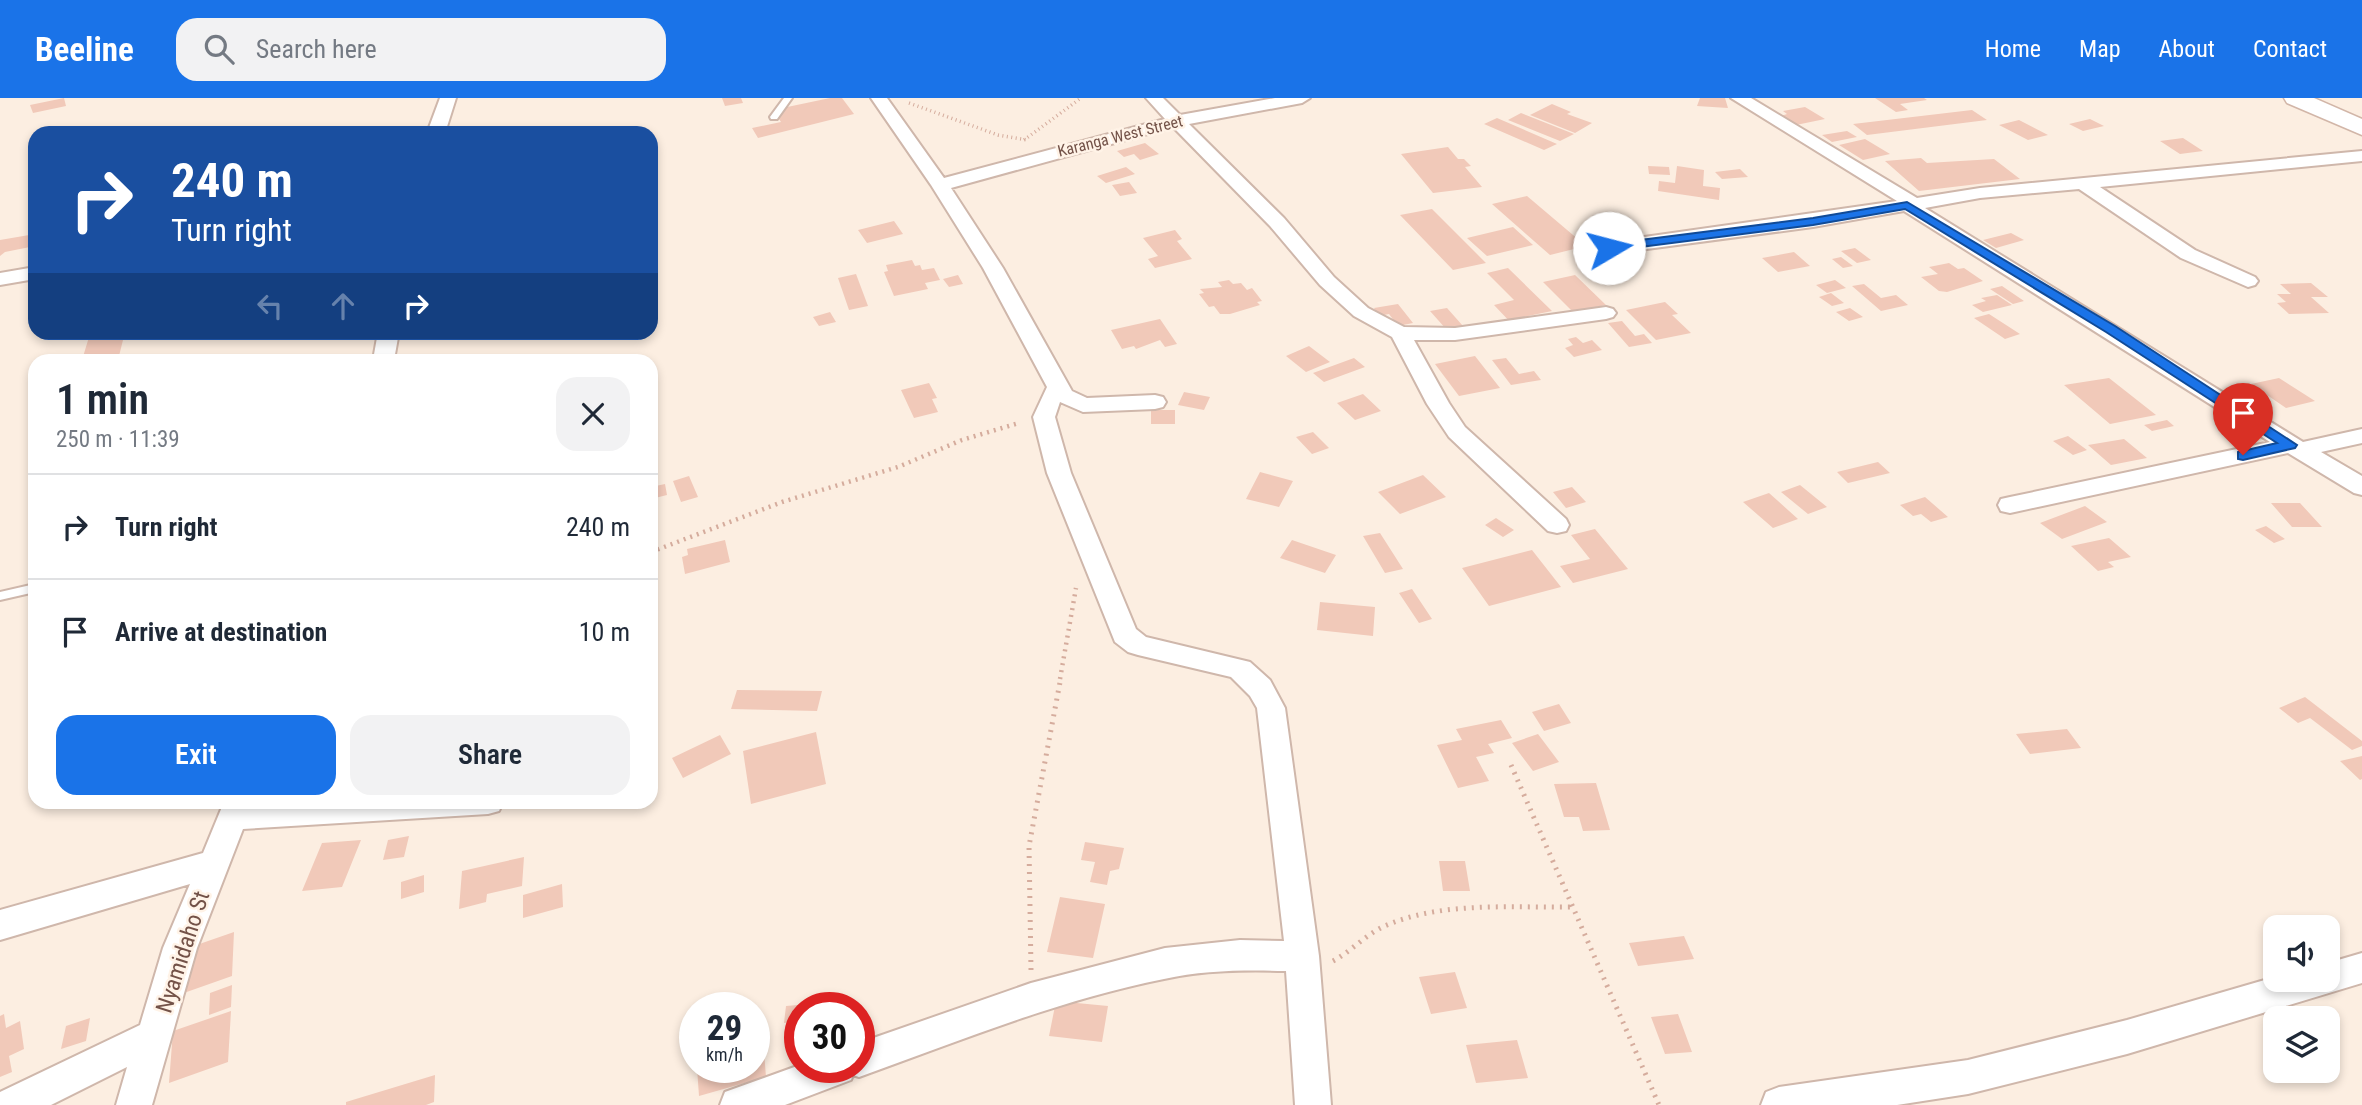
<!DOCTYPE html>
<meta charset="utf-8">
<style>
body{margin:0;font-family:"Roboto Condensed",sans-serif;background:#f2f2f3;color:#1f2937;height:100vh;display:flex;flex-direction:column;font-size:26px;white-space:nowrap}
*{box-sizing:border-box;margin:0}
p{font-size:23px;color:#747a83}
.icon{flex:none;width:38px;height:38px;fill:none;stroke:currentColor;stroke-width:2;stroke-linecap:round;stroke-linejoin:round}
.map{position:relative;flex:1;overflow:hidden}
.details{position:absolute;left:28px;top:256px;width:630px;height:455px;display:flex;flex-direction:column;background:#fff;border-radius:21px;box-shadow:0 4px 10px #0003}
.details>*{flex:none}
.banner{position:absolute;left:28px;top:28px;width:630px;height:214px;border-radius:21px;box-shadow:0 4px 10px #0003;background:#1a4fa0;color:#fff;overflow:hidden}
.fabs{position:absolute;left:2263px;top:817px;display:grid;gap:14px}
.fabs a{display:grid;place-items:center;width:77px;height:77px;border-radius:14px;background:#fff;box-shadow:0 4px 10px #0003;font-size:35px}
.speed{position:absolute;left:679px;top:894px;display:flex;gap:14px;font-size:35px;font-weight:700;text-align:center}
.speed>*{display:grid;place-content:center;width:91px;height:91px;border-radius:50%;background:#fff;box-shadow:0 4px 10px #0003;line-height:1}
.speed small{font-size:18px;font-weight:400}
.speed .limit{border:10px solid #d22;background:#fff;color:#111}
.pin{position:absolute;display:grid;place-items:center;width:60px;height:60px;color:#fff;margin:-72px -30px;border-radius:50% 50% 50% 0;rotate:-45deg;box-shadow:0 0 7px #0007}
.pin .icon{rotate:45deg}
.me{position:absolute;width:77px;margin:-38px;rotate:82deg;stroke-linejoin:round;filter:drop-shadow(0 0 5px #0008)}
.turn{display:flex;align-items:center;gap:24px;height:147px;padding:0 28px;font-size:32px}
.turn .icon{width:91px;height:91px;stroke-width:2.5}
.turn b{display:block;font-size:49px;line-height:60px}
.lanes{display:flex;align-items:center;height:66px;padding:0 28px;background:#0003;justify-content:center;gap:35px;direction:ltr}
.lanes .off{opacity:.35}
.round{display:grid;place-items:center;flex:none;width:74px;height:74px;border-radius:21px;background:#f2f2f3}
.head{display:flex;align-items:center;justify-content:space-between;height:119px;padding:0 28px}
h1{font-size:42px;font-weight:600;line-height:52px}
.action{display:flex;gap:14px;margin-top:auto;padding:14px 28px}
.action a{flex:1;height:80px;border-radius:21px;background:#1a73e8;color:#fff;font-size:28px;font-weight:600;line-height:80px;text-align:center}
.action a+a{background:#f2f2f3;color:#1f2937}
ul{padding:0;list-style:none}
li{display:flex;align-items:center;gap:21px;height:105px;padding:0 28px;border-top:2px solid #e0e1e3}
li div{flex:1}
li b{display:block;font-size:26px}
li em{font-style:normal}
header{display:flex;align-items:center;gap:42px;box-sizing:border-box;height:98px;padding:0 35px;background:#1a73e8;color:#fff}
header strong{font-size:33px}
nav{display:flex;gap:38px;margin-inline-start:auto;font-size:24px}
.search{width:490px;height:63px;background:#f2f2f3;display:flex;align-items:center;gap:18px;box-sizing:border-box;padding:0 24px;border-radius:21px;color:#747a83;font-size:26px}
.map>svg:first-child{display:block}
.building{fill:#f1c9b9}
.lines{fill:none;stroke-linecap:round;stroke-linejoin:round}
.lane-casing{stroke:#cfb7ab;stroke-width:4}
.street-casing{stroke:#cfb7ab;stroke-width:4}
.secondary-casing{stroke:#d2b6a8;stroke-width:3}
.path-far2{stroke:#d5ac9d;stroke-width:3.5;stroke-dasharray:1 3.5;stroke-linecap:butt}
.path-far1{stroke:#d5ac9d;stroke-width:4.5;stroke-dasharray:2 5;stroke-linecap:butt}
.path{stroke:#d5ac9d;stroke-width:5;stroke-dasharray:2 6;stroke-linecap:butt}
.lane{fill:#fff;fill-rule:evenodd}
.street{fill:#fff;fill-rule:evenodd}
.secondary{fill:#fff;fill-rule:evenodd}
.route{fill:#1a73e8;stroke:#114b97;stroke-width:2}
.labels{text-anchor:middle;dominant-baseline:central;stroke-width:5;stroke-linejoin:round;paint-order:stroke}
.far-street-label{font-size:16px;fill:#735248;stroke:#fff3e7}
.near-street-label{font-size:23px;fill:#735248;stroke:#fff3e7}
</style>
<header>
<strong>Beeline</strong>
<div class="search"><svg class="icon" aria-label="search" viewBox="0 0 24 24"><circle cx="10" cy="10" r="6"/><path d="M15 15l6 6"/></svg>Search here</div>
<nav><a>Home</a><a>Map</a><a>About</a><a>Contact</a></nav>
</header>
<div class="map">
<svg width="2362" height="1007" viewBox="0 0 2362 1007">
<rect width="100%" height="100%" fill="#fceee1"/>
<!-- building -->
<path class="building" d="M64,0L66,8L33,15L30,7Z
M722,0H741L743,5L725,8Z
M830,0H842L854,16L758,40L752,30L781,24L773,12Z
M1700,0H1725L1728,10L1697,8Z
M1875,0H1924L1927,2L1900,6L1908,12L1896,14Z
M1552,6L1571,14L1567,16L1592,25L1575,35L1530,17Z
M1805,9L1825,21L1796,27L1781,18L1787,16L1783,13Z
M1972,12L1987,22L1867,37L1853,26Z
M1521,15L1574,36L1560,43L1508,22Z
M1497,20L1557,46L1544,52L1484,26Z
M2090,21L2104,28L2083,33L2069,26Z
M2019,22L2048,37L2028,42L1999,27Z
M1847,33L1857,39L1832,44L1822,37Z
M2183,40L2203,53L2180,56L2160,43Z
M1865,41L1890,56L1863,62L1839,47Z
M1145,45L1159,56L1140,62L1134,56L1124,59L1117,53Z
M1448,49L1458,61H1464L1471,68L1465,69L1482,89L1433,95L1401,56Z
M1921,60L1927,65L1994,61L2020,81L1919,93L1885,63Z
M1648,68L1669,69L1670,77L1649,76Z
M1677,68L1704,72L1703,88L1720,90L1719,102L1658,93L1659,83L1675,85Z
M1126,69L1135,76L1106,85L1097,78Z
M1740,71L1748,79L1722,81L1715,74Z
M1129,84L1137,95L1120,98L1112,87Z
M1527,98L1586,148L1550,157L1492,106Z
M1432,111L1486,165L1453,172L1400,117Z
M894,123L903,136L867,145L858,132Z
M1513,129L1533,147L1487,158L1467,140Z
M1175,132L1182,141L1177,143L1192,161L1155,170L1148,161L1158,158L1143,140Z
M2011,135L2024,142L1996,150L1983,142Z
M35,136V148L5,154L0,158V142Z
M1855,150L1871,162L1857,165L1841,153Z
M1794,154L1810,168L1778,174L1762,160Z
M1841,159L1853,168L1843,170L1832,161Z
M912,162L915,168L920,167L922,172L934,170L940,182L925,185L928,191L894,198L884,174L888,173L886,167Z
M1949,165L1958,171L1964,170L1983,183L1947,194L1939,193L1921,179L1938,176L1929,169Z
M1508,170L1552,213L1528,218L1533,223L1514,228L1494,207L1514,202L1487,175Z
M856,176L868,208L849,212L838,180Z
M958,177L963,186L949,189L943,181Z
M1575,177L1606,207L1573,214L1543,184Z
M1229,182L1233,186L1241,185L1247,192L1252,190L1262,203L1257,204L1260,207L1230,216H1220L1214,208L1209,209L1199,196L1204,195L1200,191L1222,189L1218,184Z
M1835,182L1846,190L1827,195L1816,187Z
M2311,185L2328,199H2311L2329,215L2289,216L2277,205L2286,204L2277,196H2291L2280,186Z
M1864,186L1881,200L1896,197L1908,207L1881,213L1852,188Z
M2002,188L2024,203L2013,206L1990,191Z
M1831,195L1844,205L1832,208L1819,199Z
M1997,197L2012,207L1983,214L1972,207L1986,203L1981,200Z
M1665,204L1678,216L1672,217L1691,235L1656,242L1626,212Z
M1398,206L1413,225L1398,228L1389,216L1379,218L1374,210Z
M1447,210L1463,228L1446,231L1430,213Z
M1850,210L1863,219L1849,223L1836,214Z
M830,214L836,224L819,228L813,219Z
M1989,216L2020,236L2005,241L1974,220Z
M1160,221L1177,246L1165,249L1160,242L1136,251L1134,248L1122,251L1111,232Z
M1622,223L1635,238L1644,236L1652,245L1629,249L1608,225Z
M109,234H125L118,262H82L89,239Z
M1576,239L1583,245L1592,242L1602,252L1574,259L1565,250L1573,247L1568,241Z
M1309,248L1330,264L1306,274L1286,258Z
M1475,258L1500,290L1459,298L1435,266Z
M1354,260L1365,269L1324,284L1313,275Z
M1506,260L1519,276L1534,273L1541,282L1511,287L1492,262Z
M2109,280L2156,317L2110,326L2064,287Z
M2279,280L2315,303L2286,310L2251,286Z
M929,285L937,300L932,301L938,314L914,320L901,292Z
M1184,294L1210,299L1204,312L1178,307Z
M1363,296L1381,313L1355,322L1337,305Z
M1151,312H1175V326H1151Z
M2167,322L2174,328L2152,333L2144,327Z
M1313,334L1329,350L1312,356L1296,339Z
M2068,338L2087,352L2073,357L2053,343Z
M2124,341L2147,360L2111,367L2088,347Z
M1878,364L1890,375L1848,385L1837,374Z
M1260,374L1293,383L1279,409L1246,401Z
M1423,377L1446,399L1400,416L1378,394Z
M689,378L698,399L681,404L673,383Z
M665,386L667,397L651,401V389Z
M1800,387L1827,409L1808,416L1781,394Z
M1572,389L1586,404L1566,410L1553,394Z
M1769,395L1798,421L1773,430L1743,404Z
M1925,399L1948,419L1931,424L1921,416L1913,418L1900,407Z
M2271,405H2300L2322,429H2292Z
M2085,408L2107,424L2062,441L2040,425Z
M1496,420L1514,432L1503,439L1485,427Z
M2266,428L2285,441L2274,445L2255,432Z
M1595,431L1628,471L1573,485L1560,468L1590,461L1571,437Z
M1380,435L1403,471L1385,475L1363,438Z
M2109,440L2131,459L2108,464L2114,469L2098,473L2071,448Z
M725,442L730,464L685,476L682,459L688,457L687,451Z
M1292,442L1336,457L1325,475L1280,460Z
M1532,452L1561,489L1489,508L1462,470Z
M1412,491L1432,521L1419,525L1399,495Z
M1320,504L1375,509L1373,538L1317,532Z
M737,592L822,593L817,613L731,611Z
M2305,599L2362,643V648L2352,652L2310,620L2298,625L2279,610Z
M1559,606L1571,625L1544,633L1532,614Z
M1501,622L1512,640L1488,646L1494,655L1476,659L1489,683L1458,690L1437,647L1462,642L1456,631Z
M2067,631L2081,650L2030,656L2016,636Z
M816,634L826,686L751,706L743,653Z
M1538,636L1559,664L1533,673L1512,645Z
M720,637L731,656L683,680L672,660Z
M2362,658V681L2360,682L2340,663Z
M1596,685L1610,732L1583,733L1579,719H1564L1554,686Z
M409,738L404,759L383,762L388,742Z
M361,742L342,789L302,793L322,745Z
M1085,744L1124,750L1119,771L1110,773L1107,787L1090,784L1095,764L1081,762Z
M524,759L522,788L487,796L486,804L459,811L462,773Z
M1439,763H1465L1470,793H1443Z
M424,777V794L401,801V784Z
M562,786L563,809L523,820V797Z
M1060,799L1105,806L1093,860L1047,854Z
M234,834L232,878L181,896L185,851Z
M1684,838L1694,861L1638,868L1629,845Z
M1455,874L1467,910L1431,916L1419,879Z
M232,887L231,909L209,917L210,895Z
M1056,903L1108,908L1102,944L1049,938Z
M798,907L797,923L784,925L786,908Z
M231,913L228,964L169,985L173,933Z
M4,916L6,930L20,923L24,951L9,958L12,974L0,979V918Z
M1678,916L1692,954L1665,956L1651,919Z
M90,920L86,943L61,951L66,928Z
M763,940L766,979L699,998L697,970H754V942Z
M1517,942L1528,980L1476,985L1466,947Z
M435,977L434,1004L426,1007H346V1004Z"/>
<g class="lines">
<!-- lane casing -->
<g class="lane-casing">
<path id="lane" d="M784,0H792L777,21H771L770,19Z
M35,486V494L0,502V494Z"/>
</g>
<!-- street casing -->
<g class="street-casing">
<path id="street" d="M440,0H456L445,35H427Z
M871,0H887L944,80L1165,21L1146,0H1163L1180,17L1275,0H1310L1302,5L1189,26L1284,120L1334,179L1368,210L1404,229L1455,230L1606,209L1613,211L1616,215L1613,219L1606,221L1455,242H1414L1449,305L1465,329L1566,421L1569,427L1566,433L1557,435L1548,433L1449,339L1427,306L1392,239L1354,218L1320,187L1270,128L1173,29L951,90L1003,170L1072,293L1087,300L1155,297L1163,299L1166,304L1163,309L1155,311L1083,314L1060,304L1055,319L1071,375L1136,531L1146,539L1250,564L1270,582L1285,610L1319,858L1331,1007H1295L1286,873C1246,872 1204,872 1164,881C1059,902 959,943 859,979L853,977L851,982L785,1007H720L725,994L800,967V970H859V945L1031,885L1165,850L1240,842L1284,843L1257,610L1250,598L1231,579L1138,557L1128,554L1115,544L1047,375L1033,319L1047,289L983,170L931,87Z
M1731,0H1751L1917,100L1980,90L2362,53V63L2100,89L2195,152L2255,179L2258,183L2255,187L2248,189L2181,160L2079,91L1980,100L1925,110L2303,344L2362,331V345L2321,354L2362,378V397L2354,395L2288,355L2010,415L2001,413L1998,407L2001,401L2010,399L2270,344L1904,113L1813,129L1609,156L1602,154L1599,150L1602,146L1609,144L1897,103Z
M35,169V181L0,187V175Z
M378,234H399L394,262H373Z
M224,704H503L499,713L488,716L243,731L197,850L152,1007H116L127,969L51,1007H0V994L140,927L163,850L190,786L0,842V812L203,755Z
M2362,855V885L2127,956L1968,996L1897,1007H1761L1766,994L1779,989L1968,962L2127,922L2275,879V882H2328V865Z"/>
</g>
<!-- secondary casing -->
<g class="secondary-casing">
<path id="secondary" d="M2284,0H2314L2362,21V37L2287,5Z"/>
</g>
<!-- path-far2 -->
<path class="path-far2" d="M909,5L998,37L1027,42
M1024,42L1081,0"/>
<!-- path-far1 -->
<path class="path-far1" d="M651,454L782,404L898,369L962,342L1019,325
M1060,581L1076,490"/>
<!-- path -->
<path class="path" d="M1511,667L1659,1007
M1333,863C1352,853 1367,835 1387,827C1444,803 1514,810 1574,809
M1031,872L1029,748L1061,579"/>
<!-- lane -->
<use href="#lane" class="lane"/>
<!-- street -->
<use href="#street" class="street"/>
<!-- secondary -->
<use href="#secondary" class="secondary"/>
</g>
<!-- route -->
<path class="route" d="M1907,104L2115,228L2297,347L2295,350L2243,362L2238,361V354L2277,345L2106,234L1905,111L1813,127L1609,153L1604,150L1609,146L1813,120Z"/>
<g class="labels">
<!-- far-street labels -->
<g class="far-street-label">
<text transform="translate(1120 38) rotate(-14)">Karanga West Street</text>
</g>
<!-- near-street labels -->
<g class="near-street-label">
<text transform="translate(183 854) rotate(-72)">Nyamidaho St</text>
</g>
</g>
</svg>
<div class="fabs">
<a><svg class="icon" aria-label="sound" viewBox="0 0 24 24"><path d="M4 9h4l5-4v14l-5-4H4zM17 9q2 3 0 6"/></svg></a>
<a><svg class="icon" aria-label="layers" viewBox="0 0 24 24"><path d="M12 4l9 5-9 5-9-5zM3 14l9 5 9-5"/></svg></a>
</div>
<div class="speed"><div>29<small>km/h</small></div><div class="limit">30</div></div>
<div class="pin" style="left:2243px;top:357px;background:#d93025"><svg class="icon" aria-label="arrive" viewBox="0 0 24 24"><path d="M6 21V4h12l-3 4 3 4H6"/></svg></div>
<svg class="me" style="left:1609px;top:150px" viewBox="-20 -20 40 40"><circle r="19" fill="#fff"/><path d="M0-13L10 11 0 6-10 11z" fill="#1a73e8"/></svg>
<div class="banner">
<div class="turn"><svg class="icon" aria-label="right" viewBox="0 0 24 24"><path d="M7 20v-9h11M14 6l5 5-5 5"/></svg><div><b>240 m</b>Turn right</div></div>
<div class="lanes"><svg class="icon off" aria-label="left" viewBox="0 0 24 24"><path d="M17 20v-9H6M10 6l-5 5 5 5"/></svg><svg class="icon off" aria-label="ahead" viewBox="0 0 24 24"><path d="M12 20V5M6 11l6-6 6 6"/></svg><svg class="icon" aria-label="right" viewBox="0 0 24 24"><path d="M7 20v-9h11M14 6l5 5-5 5"/></svg></div>
</div>
<section class="details">
<div class="head"><div><h1>1 min</h1><p>250 m · 11:39</p></div><a class="round"><svg class="icon" aria-label="close" viewBox="0 0 24 24"><path d="M6 6l12 12M18 6L6 18"/></svg></a></div>
<ul>
<li><svg class="icon" aria-label="right" viewBox="0 0 24 24"><path d="M7 20v-9h11M14 6l5 5-5 5"/></svg><div><b>Turn right</b></div><em>240 m</em></li>
<li><svg class="icon" aria-label="arrive" viewBox="0 0 24 24"><path d="M6 21V4h12l-3 4 3 4H6"/></svg><div><b>Arrive at destination</b></div><em>10 m</em></li>
</ul>
<div class="action"><a>Exit</a><a>Share</a></div>
</section>
</div>
